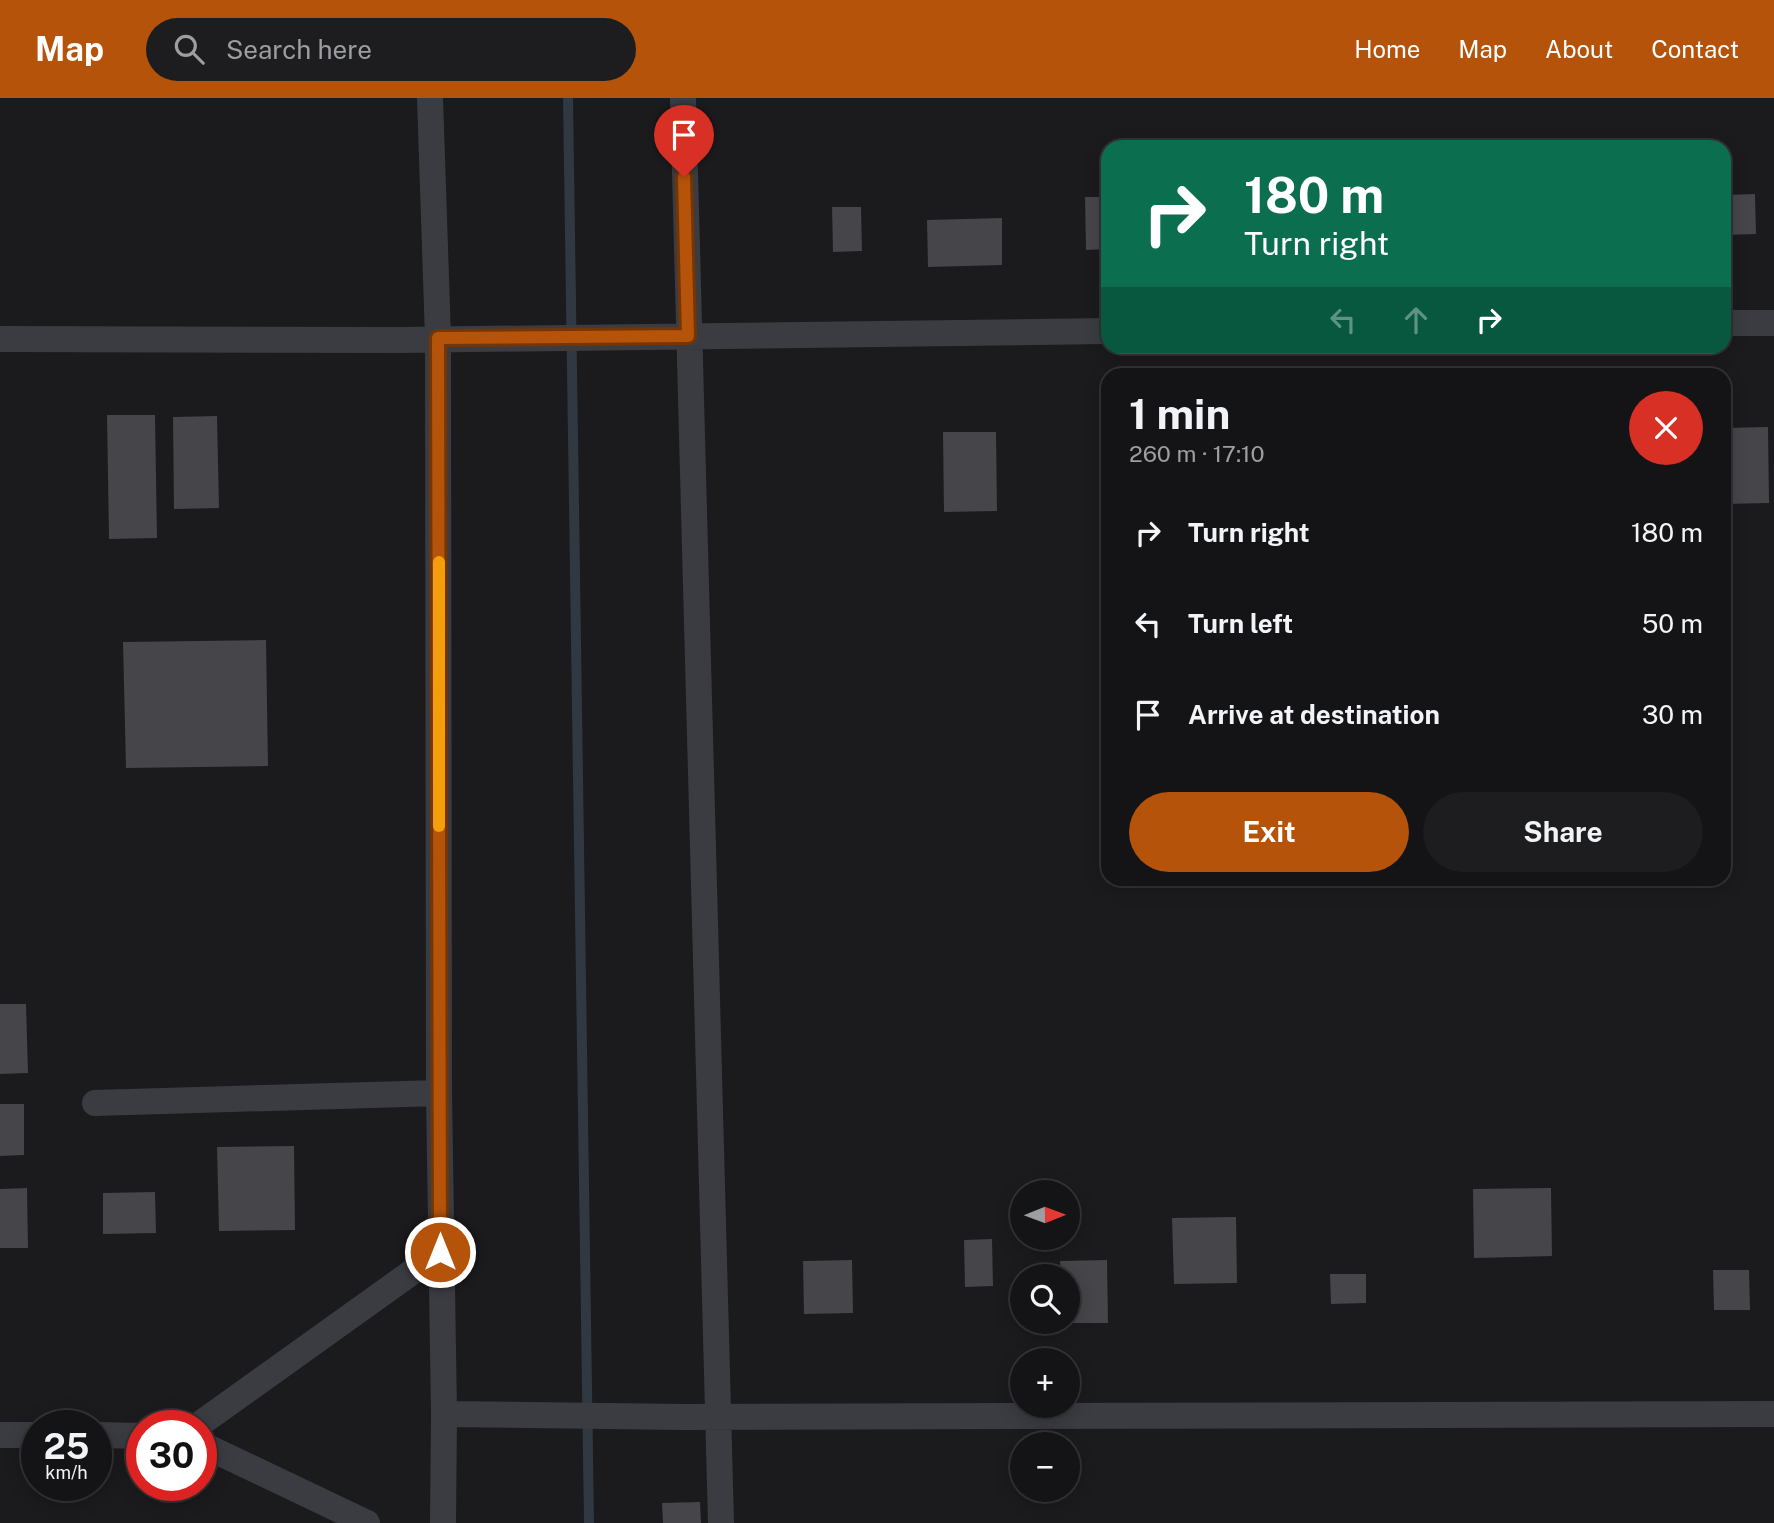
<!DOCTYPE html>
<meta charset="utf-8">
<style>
body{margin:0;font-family:"Public Sans",sans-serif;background:#1d1d1f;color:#f1f3f6;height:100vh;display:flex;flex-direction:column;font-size:26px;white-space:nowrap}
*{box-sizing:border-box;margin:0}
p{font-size:23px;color:#9d9ea1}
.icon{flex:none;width:38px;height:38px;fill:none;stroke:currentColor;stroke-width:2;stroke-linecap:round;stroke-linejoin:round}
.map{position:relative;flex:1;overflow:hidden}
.sheet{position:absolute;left:1101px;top:270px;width:630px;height:518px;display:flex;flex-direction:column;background:#141416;border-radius:21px;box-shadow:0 4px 18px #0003,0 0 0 2px #333335}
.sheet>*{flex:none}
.banner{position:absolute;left:1101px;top:42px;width:630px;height:214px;border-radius:21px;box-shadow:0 4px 18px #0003,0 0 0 2px #333335;background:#0b6e4f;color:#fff;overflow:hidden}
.needle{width:46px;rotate:89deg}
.tools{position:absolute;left:1010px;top:1082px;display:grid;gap:14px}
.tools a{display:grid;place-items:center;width:70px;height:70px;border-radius:50%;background:#141416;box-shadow:0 4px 18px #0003,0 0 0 2px #333335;font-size:35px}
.speed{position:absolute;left:21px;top:1312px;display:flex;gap:14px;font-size:35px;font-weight:700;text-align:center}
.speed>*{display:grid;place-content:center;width:91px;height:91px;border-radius:50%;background:#141416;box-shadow:0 4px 18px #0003,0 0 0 2px #333335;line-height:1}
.speed small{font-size:18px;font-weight:400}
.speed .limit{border:10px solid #d22;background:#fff;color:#111}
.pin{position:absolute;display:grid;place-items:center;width:60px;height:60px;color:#fff;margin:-72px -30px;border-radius:50% 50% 50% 0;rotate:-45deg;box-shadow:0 0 7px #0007}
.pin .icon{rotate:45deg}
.me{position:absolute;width:77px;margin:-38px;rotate:0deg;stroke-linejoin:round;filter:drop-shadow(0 0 5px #0008)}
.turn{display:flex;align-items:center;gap:24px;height:147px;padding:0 28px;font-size:32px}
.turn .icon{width:91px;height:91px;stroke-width:2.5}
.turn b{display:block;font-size:49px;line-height:60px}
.lanes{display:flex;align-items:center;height:66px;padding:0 28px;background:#0003;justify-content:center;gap:35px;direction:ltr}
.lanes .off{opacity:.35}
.round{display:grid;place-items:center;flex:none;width:74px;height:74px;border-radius:37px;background:#1d1d1f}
.summary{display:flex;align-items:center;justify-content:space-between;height:119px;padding:0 28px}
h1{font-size:42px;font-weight:700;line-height:52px}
.button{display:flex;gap:14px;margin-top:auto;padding:14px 28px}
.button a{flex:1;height:80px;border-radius:42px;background:#b45309;color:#fff;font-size:28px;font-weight:700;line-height:80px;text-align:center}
.button a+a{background:#1d1d1f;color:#f1f3f6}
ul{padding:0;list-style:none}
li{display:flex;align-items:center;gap:21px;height:91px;padding:0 28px}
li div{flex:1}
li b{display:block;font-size:26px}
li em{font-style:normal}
header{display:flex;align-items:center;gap:42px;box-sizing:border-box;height:98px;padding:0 35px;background:#b45309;color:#fff}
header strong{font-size:33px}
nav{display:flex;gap:38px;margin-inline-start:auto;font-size:24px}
.search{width:490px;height:63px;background:#1d1d1f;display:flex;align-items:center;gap:18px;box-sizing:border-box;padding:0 24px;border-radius:38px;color:#9d9ea1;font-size:26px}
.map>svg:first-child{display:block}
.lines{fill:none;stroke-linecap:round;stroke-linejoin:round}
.stream{stroke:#303841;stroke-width:10}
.building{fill:#45454a}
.minor{stroke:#3b3c42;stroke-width:26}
.route-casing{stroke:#753606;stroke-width:18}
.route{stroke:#b45309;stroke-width:12}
.slow{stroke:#f59e0b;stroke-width:12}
</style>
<header>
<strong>Map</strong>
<div class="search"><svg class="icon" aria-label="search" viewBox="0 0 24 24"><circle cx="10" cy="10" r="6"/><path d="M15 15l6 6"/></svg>Search here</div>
<nav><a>Home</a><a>Map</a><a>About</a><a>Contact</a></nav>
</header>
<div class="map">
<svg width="1774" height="1425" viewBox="0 0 1774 1425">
<rect width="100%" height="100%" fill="#1b1a1d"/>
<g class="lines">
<!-- stream -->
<path class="stream" d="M568,0L589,1425"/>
</g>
<!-- building -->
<path class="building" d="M1755,96L1756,136L1724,137V97Z
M1085,99H1108V151L1086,152Z
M832,109H861L862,153L833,154Z
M1002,120V167L928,169L927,122Z
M107,317H155L157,440L109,441Z
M217,318L219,410L174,411L173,319Z
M1768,329L1769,405L1724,406V330Z
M943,334H996L997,413L944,414Z
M266,542L268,668L126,670L123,544Z
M0,906H26L28,975L0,976Z
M0,1006H24V1057L0,1058Z
M294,1048L295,1132L219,1133L217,1049Z
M27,1090L28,1150H0V1091Z
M1551,1090L1552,1158L1474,1160L1473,1091Z
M155,1094L156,1135L103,1136V1095Z
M1236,1119L1237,1185L1174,1186L1172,1120Z
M992,1141L993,1188L965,1189L964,1142Z
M852,1162L853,1215L804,1216L803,1163Z
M1107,1162L1108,1225H1068V1178H1061L1060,1163Z
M1713,1172H1749L1750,1212H1714Z
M1330,1176H1366V1205L1331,1206Z
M700,1404L701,1425H663L662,1405Z"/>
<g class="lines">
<!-- minor -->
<path class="minor" d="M430,0L438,240L439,995L444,1316L443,1425
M683,0L721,1425
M1724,225H1774
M0,241L401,242L1108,233
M95,1005L439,995
M444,1316L684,1319L1774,1316
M197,1328L440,1154
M0,1337H37
M96,1337L142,1338
M201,1346L367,1425"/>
</g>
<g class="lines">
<!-- route casing -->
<g class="route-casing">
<path id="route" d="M440,1154L438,240L688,238L684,79"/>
</g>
<!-- route -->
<use href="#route" class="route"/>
<!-- slow -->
<path class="slow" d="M439,464V728"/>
</g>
</svg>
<div class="tools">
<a><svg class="needle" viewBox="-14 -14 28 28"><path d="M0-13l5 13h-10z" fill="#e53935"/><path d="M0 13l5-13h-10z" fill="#9d9ea1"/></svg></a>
<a><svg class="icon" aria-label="search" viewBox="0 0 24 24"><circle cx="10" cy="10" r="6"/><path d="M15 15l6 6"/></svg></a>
<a>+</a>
<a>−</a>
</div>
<div class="speed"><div>25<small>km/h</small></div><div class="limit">30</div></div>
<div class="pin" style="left:684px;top:79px;background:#d93025"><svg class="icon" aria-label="arrive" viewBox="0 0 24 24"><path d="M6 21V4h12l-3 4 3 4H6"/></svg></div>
<svg class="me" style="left:440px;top:1154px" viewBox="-20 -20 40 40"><circle r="17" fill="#b45309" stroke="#fff" stroke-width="3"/><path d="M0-11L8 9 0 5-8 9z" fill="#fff"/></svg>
<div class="banner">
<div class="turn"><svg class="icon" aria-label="right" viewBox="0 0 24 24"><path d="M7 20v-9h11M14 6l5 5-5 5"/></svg><div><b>180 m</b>Turn right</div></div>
<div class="lanes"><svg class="icon off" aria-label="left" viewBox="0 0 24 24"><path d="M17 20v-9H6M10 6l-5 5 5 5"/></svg><svg class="icon off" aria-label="ahead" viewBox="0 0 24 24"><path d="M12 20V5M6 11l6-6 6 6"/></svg><svg class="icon" aria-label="right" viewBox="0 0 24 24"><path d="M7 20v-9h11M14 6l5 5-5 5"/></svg></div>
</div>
<section class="sheet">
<div class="summary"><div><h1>1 min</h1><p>260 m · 17:10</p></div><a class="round" style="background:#d93025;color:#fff"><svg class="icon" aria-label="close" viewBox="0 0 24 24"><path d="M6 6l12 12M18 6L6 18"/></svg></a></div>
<ul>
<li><svg class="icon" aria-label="right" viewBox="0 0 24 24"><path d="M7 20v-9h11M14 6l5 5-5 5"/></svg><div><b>Turn right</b></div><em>180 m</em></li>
<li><svg class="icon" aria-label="left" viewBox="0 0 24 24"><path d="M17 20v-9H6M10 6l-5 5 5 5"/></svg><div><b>Turn left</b></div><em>50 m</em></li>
<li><svg class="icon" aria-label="arrive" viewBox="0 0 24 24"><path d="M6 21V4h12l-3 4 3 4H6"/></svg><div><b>Arrive at destination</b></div><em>30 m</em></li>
</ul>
<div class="button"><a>Exit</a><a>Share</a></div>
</section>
</div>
